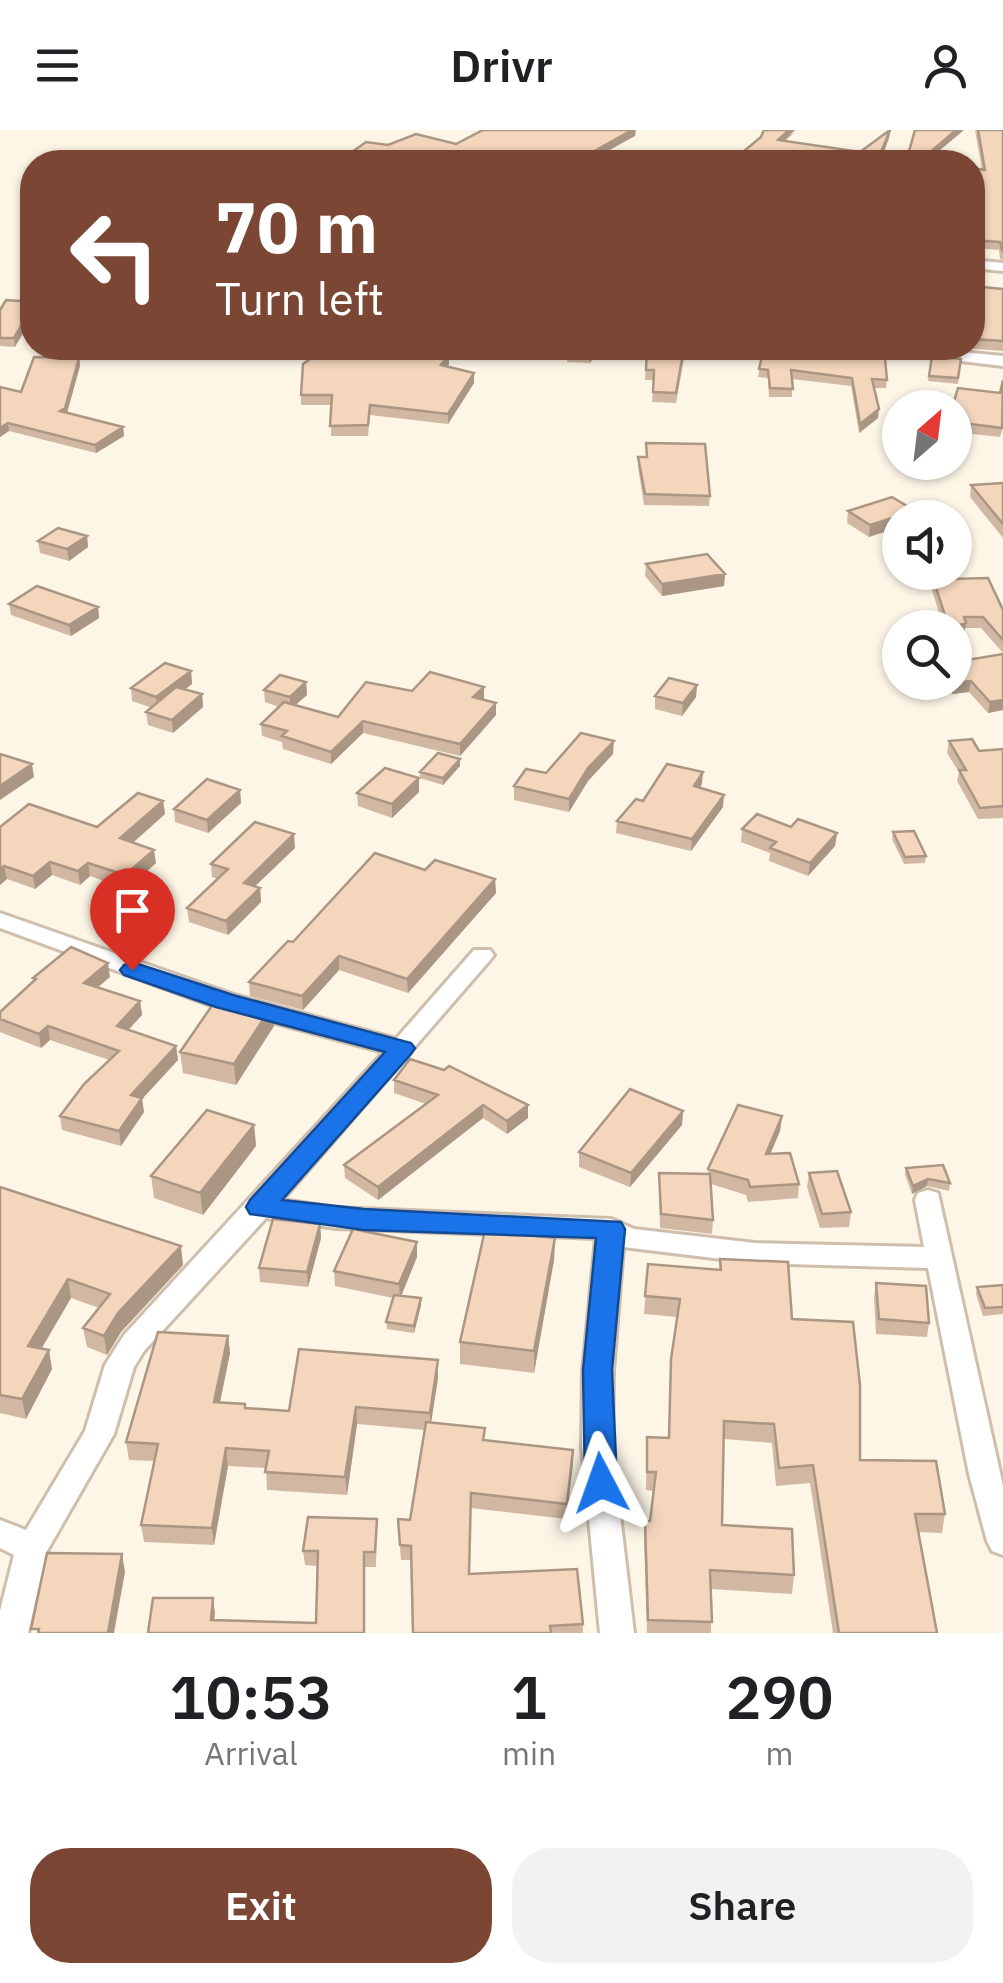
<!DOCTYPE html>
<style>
body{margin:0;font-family:"IBM Plex Sans",sans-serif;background:#f2f2f2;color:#202124;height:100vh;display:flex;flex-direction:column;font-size:38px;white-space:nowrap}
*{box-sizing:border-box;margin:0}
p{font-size:32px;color:#757577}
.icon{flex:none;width:55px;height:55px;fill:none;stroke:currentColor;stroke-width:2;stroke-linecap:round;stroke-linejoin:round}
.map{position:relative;height:1503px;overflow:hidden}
.details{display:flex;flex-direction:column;background:#fff;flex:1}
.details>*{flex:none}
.hud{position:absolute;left:20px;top:20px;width:965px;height:210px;border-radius:40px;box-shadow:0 2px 8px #0004;background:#7b4734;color:#fff;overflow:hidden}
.needle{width:65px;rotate:28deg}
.fabs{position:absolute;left:882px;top:260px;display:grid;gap:20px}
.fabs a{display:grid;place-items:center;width:90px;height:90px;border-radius:50%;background:#fff;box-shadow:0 2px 8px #0004;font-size:50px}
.pin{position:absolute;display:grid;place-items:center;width:85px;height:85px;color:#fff;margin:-102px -42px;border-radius:50% 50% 50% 0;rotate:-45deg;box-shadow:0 0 10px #0007}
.pin .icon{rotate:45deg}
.me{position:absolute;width:110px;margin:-55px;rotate:356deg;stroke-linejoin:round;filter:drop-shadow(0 0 8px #0008)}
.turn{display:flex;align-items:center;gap:35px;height:210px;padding:0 30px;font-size:45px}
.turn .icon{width:130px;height:130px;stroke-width:2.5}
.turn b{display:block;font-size:70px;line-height:85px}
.eta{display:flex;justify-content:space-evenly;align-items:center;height:170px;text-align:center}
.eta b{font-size:60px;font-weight:600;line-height:70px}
.cta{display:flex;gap:20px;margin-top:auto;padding:20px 30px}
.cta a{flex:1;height:115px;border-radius:40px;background:#7b4734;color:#fff;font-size:40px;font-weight:600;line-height:115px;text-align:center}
.cta a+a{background:#f2f2f2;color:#202124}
header{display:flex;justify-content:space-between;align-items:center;height:130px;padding:0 30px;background:#fff;font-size:45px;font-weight:600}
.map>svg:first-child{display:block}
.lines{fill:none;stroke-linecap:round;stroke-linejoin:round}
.street-casing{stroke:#cfbeac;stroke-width:6}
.street{fill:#fff;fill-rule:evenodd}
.wall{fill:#d2b8a3}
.shaded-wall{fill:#ab9684}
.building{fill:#f4d6bd;stroke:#ab9684;stroke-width:2.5}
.route{fill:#1a73e8;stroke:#114b97;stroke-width:2.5}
</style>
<header><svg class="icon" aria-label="menu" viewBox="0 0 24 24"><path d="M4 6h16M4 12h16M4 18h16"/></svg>Drivr<svg class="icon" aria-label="person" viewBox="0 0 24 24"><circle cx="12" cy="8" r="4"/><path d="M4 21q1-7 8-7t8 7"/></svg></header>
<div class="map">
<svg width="1003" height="1503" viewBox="0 0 1003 1503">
<rect width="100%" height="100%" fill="#fdf6e7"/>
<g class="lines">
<!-- street casing -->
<g class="street-casing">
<path id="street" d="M972,130L1003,133V141L972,138Z
M878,218H921L1003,226V236L885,222Z
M0,783L234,865L396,909L474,820H490L494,825L490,830L282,1070L336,1078L611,1089L634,1099L755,1113L924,1117L915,1070L918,1063L928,1060L938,1063L1003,1356V1425L992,1421L987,1411L969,1344L928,1138L755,1133L623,1117L613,1241L612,1317L634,1503H600L582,1317L583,1241L596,1108L336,1098L266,1088L144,1221L134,1237L114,1304L47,1421L28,1503H0V1481L14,1425L0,1418V1390L26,1400L85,1301L105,1235L124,1205L384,922L216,877L0,798Z"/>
</g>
<!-- street -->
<use href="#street" class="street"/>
</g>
<!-- wall -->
<path class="wall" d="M890,0L889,8L880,32H738V26L794,3L785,11L860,22Z
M975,0H1003V130L1000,129L999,120L972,118V38L982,40Z
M972,156L1003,159V221L963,218H972Z
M32,172L15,217L0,216V180Z
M600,218L590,233L567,232V222Z
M647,218H686L676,273L652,272L654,250H645Z
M713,218H746L741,225L712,223Z
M764,218L887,250L886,258H874L878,288L859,303L851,256L792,249V267H769L768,248L758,247Z
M932,226L961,229L958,254L928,251Z
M79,228L80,236L67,283L123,297L124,306L96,323L9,301L0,307V257L21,262Z
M449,234L448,237L474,253L448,294L370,285L368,306H331L332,275H301V265Z
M1000,263L1003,297L1000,307L955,302V278Z
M646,313L710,366L709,376L644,375L638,337V327H646Z
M1003,353V408L970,367L971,355Z
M848,381H915L914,388H900L869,407L847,393Z
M87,406L88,417L69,431L40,423L38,411Z
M646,434L725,444L724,456L662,466L645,446Z
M928,442H950L952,449L1003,480V523L981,498H965L964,504L955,507V498H944L928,448Z
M9,474L98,477L99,488L71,506L11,485Z
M1003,524V580L988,583L969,562L952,564L943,552H955Z
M191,541L192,554L185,559L202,564L203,577L173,603L148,595L146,582L152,578L132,571L131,558Z
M306,552L307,565L295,575L338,587L412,561L484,569L496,585L460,626L363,603L331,634L283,619L282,612L262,606L261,594L279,577L265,572L264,560Z
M697,555L696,567L682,586L655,579V566Z
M949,611L979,621L1003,619V688L978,689L957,651L959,642L947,623Z
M613,624L588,651L569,682L514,670V656L546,643Z
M460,636L443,655L420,648V642Z
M419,648V662L392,688L358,676L357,663Z
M702,654L699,658L723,677L691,721L616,703L617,691L643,671Z
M240,660L241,673L208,703L175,692L174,679Z
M163,671L165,684L133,713L156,733L127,759L90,746L80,755L52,745L35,759L7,749L0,755V697H97Z
M791,697L837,703L835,716L808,746L769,731L770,723L741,712L742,699Z
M893,702L926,726L925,733L904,734L892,709Z
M295,718L255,756L260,758L261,772L228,805L189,792L187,778L218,749L212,747L211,734Z
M425,740L495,749L496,763L408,863L339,840L303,880L250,866L249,852L293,812Z
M110,847L98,857L140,871L142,885L129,899L176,916L178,930L142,969L144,982L121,1016L62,1000L60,986L109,930L50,910L41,918L0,902V882L33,852V848Z
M274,896L236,955L183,943L180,922Z
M394,950L528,988L507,1004L483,988L378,1070L345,1048L344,1035L426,974L394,963Z
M683,981L682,995L630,1057L579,1037V1022Z
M782,986L780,1001L770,1024L799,1054L798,1068L748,1072L746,1065L711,1054L713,1090L712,1104L660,1098L659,1043L708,1044V1039Z
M254,995L256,1016L203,1085L154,1068L151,1046Z
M906,1038L950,1053L949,1061L927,1056L912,1064L905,1045Z
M809,1043L851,1082L849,1097L820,1098L807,1057Z
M0,1057L183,1135L121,1202L107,1225L87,1217L83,1198L99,1178L71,1168L41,1218L52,1239L26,1289L0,1283Z
M320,1094L321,1108L308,1157L260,1152L259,1138Z
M555,1108L554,1130L534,1243L460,1234V1212Z
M417,1112V1127L401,1165L421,1168V1175L414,1203L387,1199L386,1192L393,1168L335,1156L334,1141Z
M720,1129L792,1189L860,1330L945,1384L942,1403L919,1402L937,1503H833L810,1353L776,1356L772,1313L724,1309L722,1395L794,1445L792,1464L711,1459V1503H647L644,1409L645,1391H650L653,1361L646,1360L647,1307L668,1308L671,1229L677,1187L644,1184L648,1134L719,1140Z
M876,1153L929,1193L927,1207L876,1204L874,1167Z
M1003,1155V1184L983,1186L976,1164L977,1157Z
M228,1206L230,1223L220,1273L245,1274L246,1278L289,1281L438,1248L431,1292L485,1310L573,1320L566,1389L471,1378L469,1444L583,1494V1503H413L412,1430H401L398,1389L410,1390L425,1300L357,1294L347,1365L267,1360L266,1338L228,1336L214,1415L144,1412L141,1395L155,1331L129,1330L126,1312Z
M377,1389L376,1437H365V1503H148L213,1468L214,1490L316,1493L317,1436L305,1435L303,1421Z"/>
<!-- shaded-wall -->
<path class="shaded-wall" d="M632,0H636L635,6L588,32H575Z
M789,0H795L777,18L778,10Z
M890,0L889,8L880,32H877Z
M956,0H964L926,32L921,30Z
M32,177V188L15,217L14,208Z
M594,218H600L590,233V224Z
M449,225V234L441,245V235Z
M79,228L80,236L66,286L60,281Z
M474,243V253L448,294V284Z
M879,279L878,288L859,303L860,294Z
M8,293L9,301L0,307V298Z
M123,297L124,306L96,323L95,315Z
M915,381L914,388H900V397L869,407L870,395Z
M87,406L88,417L69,431L67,419Z
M725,444L724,456L662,466V454Z
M98,477L99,488L71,506L69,495Z
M966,493L964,504L955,507V498H952Z
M191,541L192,554L158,580L156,567Z
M971,551L969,562L952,564L954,553Z
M306,552L307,565L290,580V567Z
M697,555L696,567L682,586L683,573Z
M484,557V569L473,567Z
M202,564L203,577L173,603L172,590Z
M1003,570V580L988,583L990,572Z
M496,573V585L460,626V614Z
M363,591V603L331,634V622Z
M614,611L613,624L588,651L569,682V669L588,638Z
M460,629V636L443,655V648Z
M32,634L34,647L0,670V656Z
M703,642L702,654L693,668L694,656Z
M419,648V662L392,688V674Z
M240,660L241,673L208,703L207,690Z
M724,665L723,677L691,721L692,709Z
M163,671L165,684L122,722L120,708Z
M837,703L835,716L808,746L810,733Z
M294,704L295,718L245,766L244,753Z
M154,720L156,733L127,759L125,745Z
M50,732L52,745L35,759L33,746Z
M88,733L90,746L80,755L78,741Z
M4,736L7,749L0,755V739Z
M495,749L496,763L408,863L407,849Z
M260,758L261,772L228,805L226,791Z
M339,826V840L303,880L302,866Z
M108,833L110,847L86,867L84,853Z
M140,871L142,885L119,910L117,896Z
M272,876L274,896L236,955L234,934Z
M48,896L50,910L41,918L39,904Z
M176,916L178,930L142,969L144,982L121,1016L119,1001L131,965Z
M483,975V988L378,1070V1057Z
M528,975V988L507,1004V991Z
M683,981L682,995L630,1057L631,1043Z
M782,986L780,1001L764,1039L766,1024Z
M254,995L256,1016L203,1085L200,1063Z
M928,1049L927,1056L912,1064L913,1056Z
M320,1094L321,1108L308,1157L307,1142Z
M555,1108L554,1130L534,1243V1221Z
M417,1112V1127L400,1169L399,1154Z
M181,1116L183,1135L121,1202L107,1225L104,1206L118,1183Z
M68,1149L71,1168L32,1235L28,1216Z
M421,1168V1175L414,1203V1196Z
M228,1206L230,1223L216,1290L214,1272Z
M49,1220L52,1239L26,1289L22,1269Z
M438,1230V1248L430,1300V1283Z
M356,1277L357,1294L347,1365L345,1347Z
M226,1318L228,1336L214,1415L212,1398Z
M573,1320V1335L566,1389L567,1374Z
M122,1424L125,1442L114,1503H108Z
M213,1468L215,1483L213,1503L211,1490Z"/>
<!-- building -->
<path class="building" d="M483,0H632L575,32H338L366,12L388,15L416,4L456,14Z
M764,0H789L778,10L860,22L890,0L877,32H748L750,28L738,26L761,7Z
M915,0H956L921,30L937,32H906Z
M978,0H1003V121L1002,120L1000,112L972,110V38L985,40Z
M972,156L1003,159V211L972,209Z
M6,170L32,172V177L14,208H0V180Z
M326,218H393L449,225L441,235L474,243L448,284L370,275L368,295L330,296L332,265H301L303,234Z
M570,218H594L590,224L567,222Z
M647,218H684L676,263L653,262L654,240H646Z
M764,218H884L887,250L872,249L879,279L860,294L852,248L791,240L793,259L770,258L768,240L759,239Z
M932,226L961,229L958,248L929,246Z
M34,227L79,228L65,278L60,281L123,297L95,315L8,293L0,298V257L21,262Z
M1003,250L1002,298L955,292V278H952L958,258L1000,263Z
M646,313L705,314L710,366L645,364L638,327H647Z
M1003,353V394L971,355Z
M892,367L915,381L870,395L848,381Z
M58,398L87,406L67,419L38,411Z
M707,424L725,444L662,454L646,434Z
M931,442H950L952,449L988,448L1003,480V510L983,487H964L966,493L949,498Z
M37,456L98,477L69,495L9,474Z
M1003,524V570L990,572L971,551L954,553V552H955V532Z
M165,533L191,541L156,567L131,558Z
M430,542L484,557L473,567L496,573L460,614L363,591L331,622L282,606L287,601L261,594L284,572L338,587L366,552L412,561Z
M280,545L306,552L290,567L264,560Z
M669,548L697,555L683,573L655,566Z
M176,557L202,564L172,590L146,582Z
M581,603L614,611L588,638L569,669L514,656L526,639L546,643Z
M972,609L979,621L1003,619V676L980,678L959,640H966L949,611Z
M438,623L460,629L443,648L420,642Z
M0,624L32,634L0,656Z
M667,634L703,642L694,656L724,665L692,709L617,691L636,669L643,671Z
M385,638L419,648L392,674L357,663Z
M207,649L240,660L207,690L174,679Z
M138,663L163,671L120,708L154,720L125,745L88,733L78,741L50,732L33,746L4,736L0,739V697L29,674L97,697Z
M757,684L791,697L798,689L837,703L810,733L770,718L776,712L742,699Z
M255,692L294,704L244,753L260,758L226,791L187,778L228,739L211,734Z
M914,701L926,726L905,727L893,702Z
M375,723L425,740L435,730L495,749L407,849L339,826L302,866L249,852L288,811L293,812Z
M71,817L108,833L84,853L140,871L117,896L176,916L131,965L142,968L119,1001L60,986L84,954L119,921L48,896L39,904L0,889V882L36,849L33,848Z
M220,864L272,876L234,934L180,922Z
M410,929L444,940L449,936L528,975L507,991L483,975L378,1057L344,1035L438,965L394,950Z
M630,959L683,981L631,1043L579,1022Z
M738,975L782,986L766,1024L790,1023L799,1054L750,1057L748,1050L708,1039Z
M207,980L254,995L200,1063L151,1046Z
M943,1035L950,1053L928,1049L913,1056L906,1038Z
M837,1041L851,1082L822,1084L809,1043Z
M659,1043L710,1044L713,1090L661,1084Z
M0,1057L181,1116L118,1183L104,1206L83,1198L110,1164L68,1149L28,1216L49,1220L22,1269L0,1265Z
M273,1089L320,1094L307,1142L259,1138Z
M353,1099L417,1112L399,1154L334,1141Z
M485,1100L555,1108L534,1221L460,1212Z
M720,1129L788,1132L792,1189L853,1192L860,1255V1330L936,1331L945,1384H915L937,1503H839L813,1335L779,1338L774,1294L724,1291L722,1395L792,1399L794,1445L710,1440L712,1492L648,1490L645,1391H650L656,1342H647V1307L669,1308L671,1229L680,1169L645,1166L648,1134L721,1140Z
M876,1153L926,1156L929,1193L879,1189Z
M1003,1155V1177L985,1178L977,1157Z
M394,1165L421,1168L414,1196L386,1192Z
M158,1202L228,1206L214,1272L245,1274V1278L289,1281L299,1219L438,1230L430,1283L356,1277L345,1347L265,1342L269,1321L226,1318L212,1398L141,1395L158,1314L126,1312Z
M426,1292L485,1298L483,1310L573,1320L567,1374L471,1363L469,1444L577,1439L583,1494L550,1496L551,1503H413L411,1416L400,1415L398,1389L410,1390Z
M308,1387L377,1389L375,1422H364V1503H148L153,1468H213L211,1490L316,1493L318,1421H303Z
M47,1423L122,1424L108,1503H38L39,1499H31Z"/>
<!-- route -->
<path class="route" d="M132,832L233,865L411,913L415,918L411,924L282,1070L364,1079L621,1092L625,1099L612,1240L617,1353L612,1362L601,1366L590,1362L585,1353L583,1240L596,1108L364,1100L250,1084L246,1077L250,1070L385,922L216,877L124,845L120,840L124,835Z"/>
</svg>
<div class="fabs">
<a><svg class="needle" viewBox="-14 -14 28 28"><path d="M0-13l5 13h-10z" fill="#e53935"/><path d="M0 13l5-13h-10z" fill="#757577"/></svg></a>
<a><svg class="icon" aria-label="sound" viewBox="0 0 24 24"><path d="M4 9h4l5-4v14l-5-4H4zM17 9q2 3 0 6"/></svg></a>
<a><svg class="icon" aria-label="search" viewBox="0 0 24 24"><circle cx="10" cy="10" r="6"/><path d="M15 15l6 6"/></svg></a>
</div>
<div class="pin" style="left:132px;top:840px;background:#d93025"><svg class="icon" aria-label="arrive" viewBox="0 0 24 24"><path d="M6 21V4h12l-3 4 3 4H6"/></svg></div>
<svg class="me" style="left:601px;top:1353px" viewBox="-20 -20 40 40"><path d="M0-17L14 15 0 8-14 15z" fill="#1a73e8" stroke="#fff" stroke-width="4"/></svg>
<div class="hud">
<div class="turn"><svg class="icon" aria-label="left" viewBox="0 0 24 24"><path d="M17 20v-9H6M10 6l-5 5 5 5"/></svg><div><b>70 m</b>Turn left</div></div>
</div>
</div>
<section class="details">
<div class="eta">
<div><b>10:53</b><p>Arrival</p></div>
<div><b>1</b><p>min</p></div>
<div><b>290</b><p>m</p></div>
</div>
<div class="cta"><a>Exit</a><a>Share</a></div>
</section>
